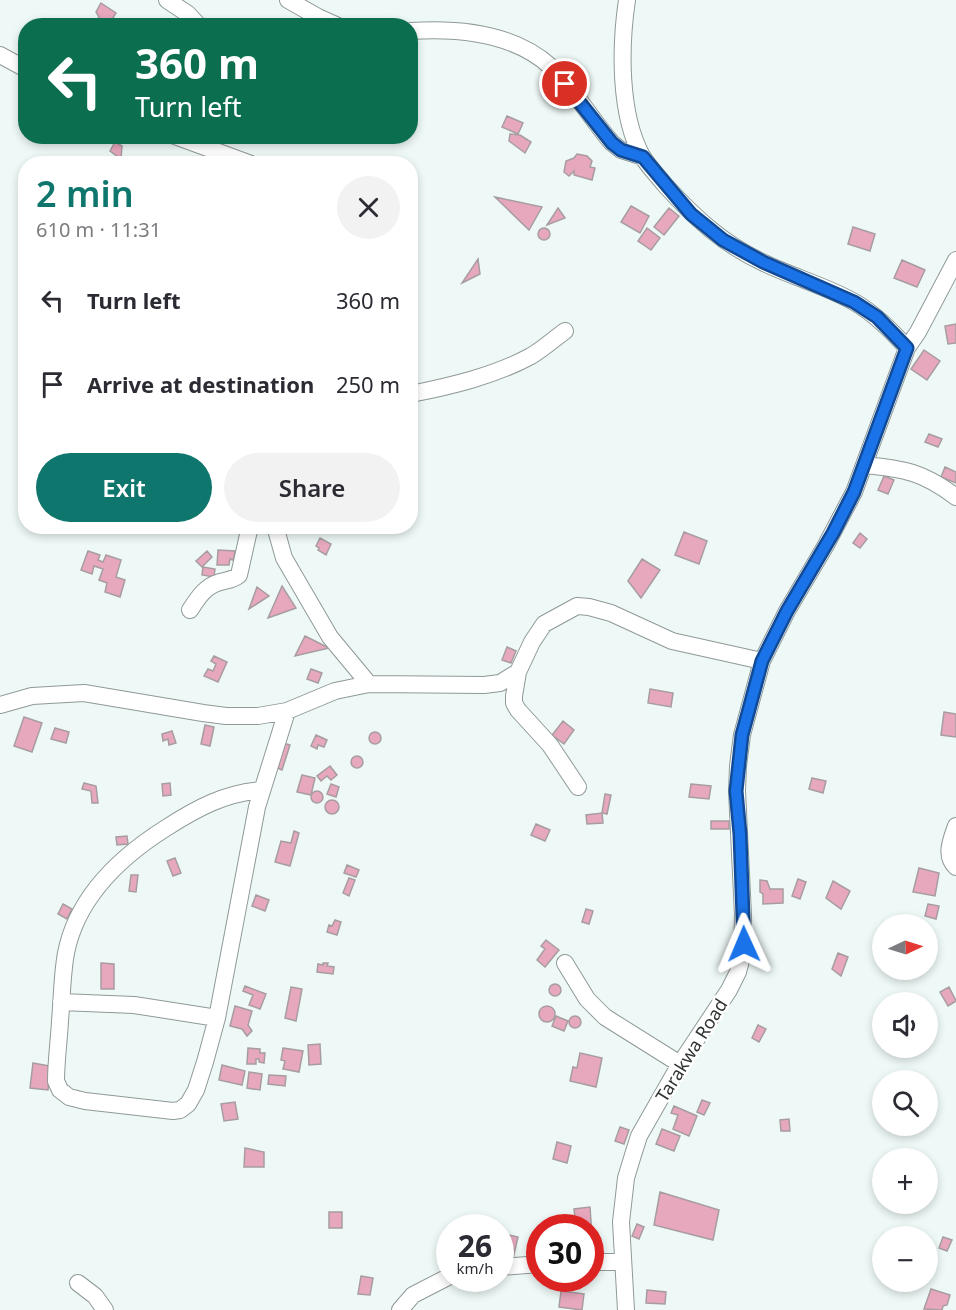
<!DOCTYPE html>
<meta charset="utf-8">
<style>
body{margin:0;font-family:"Noto Sans",sans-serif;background:#f2f2f3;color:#2b2b33;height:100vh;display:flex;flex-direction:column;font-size:22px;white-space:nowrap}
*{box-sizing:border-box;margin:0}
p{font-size:20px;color:#7c7c81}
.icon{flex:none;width:33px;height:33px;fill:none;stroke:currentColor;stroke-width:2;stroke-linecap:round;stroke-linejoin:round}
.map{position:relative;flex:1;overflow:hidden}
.sheet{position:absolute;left:18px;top:156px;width:400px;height:378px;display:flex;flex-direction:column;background:#fff;border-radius:24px;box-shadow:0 3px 9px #0003}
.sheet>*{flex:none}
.guide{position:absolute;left:18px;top:18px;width:400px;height:126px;border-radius:24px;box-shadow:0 3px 9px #0003;background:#0b6e4f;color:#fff;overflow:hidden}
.needle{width:39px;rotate:86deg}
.controls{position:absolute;left:872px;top:914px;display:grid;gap:12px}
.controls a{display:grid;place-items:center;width:66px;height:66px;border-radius:50%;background:#fff;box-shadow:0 3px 9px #0003;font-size:30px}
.speed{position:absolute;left:436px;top:1214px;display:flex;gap:12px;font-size:30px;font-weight:700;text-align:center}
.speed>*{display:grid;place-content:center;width:78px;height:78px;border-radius:50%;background:#fff;box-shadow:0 3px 9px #0003;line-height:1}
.speed small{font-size:15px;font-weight:400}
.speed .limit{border:9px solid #d22;background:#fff;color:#111}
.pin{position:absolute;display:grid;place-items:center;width:51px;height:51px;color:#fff;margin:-26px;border:3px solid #fff;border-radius:50%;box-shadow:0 2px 6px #0007}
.me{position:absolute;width:66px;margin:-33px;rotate:359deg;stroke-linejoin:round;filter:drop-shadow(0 0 4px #0008)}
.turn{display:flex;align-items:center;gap:21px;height:126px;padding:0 18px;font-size:27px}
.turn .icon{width:78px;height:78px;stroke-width:2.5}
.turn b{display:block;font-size:42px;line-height:51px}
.round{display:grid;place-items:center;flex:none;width:63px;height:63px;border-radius:32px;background:#f2f2f3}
.headline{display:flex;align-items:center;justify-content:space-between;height:102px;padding:0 18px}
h1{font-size:36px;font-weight:600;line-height:45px;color:#0f766e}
.primary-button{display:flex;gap:12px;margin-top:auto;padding:12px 18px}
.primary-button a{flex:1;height:69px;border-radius:36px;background:#0f766e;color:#fff;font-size:24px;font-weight:600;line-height:69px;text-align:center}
.primary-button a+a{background:#f2f2f3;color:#2b2b33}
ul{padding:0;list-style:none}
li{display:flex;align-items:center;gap:18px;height:84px;padding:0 18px}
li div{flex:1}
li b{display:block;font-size:22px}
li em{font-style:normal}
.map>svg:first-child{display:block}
.building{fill:#e7a7bd;stroke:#a79da0;stroke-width:1.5}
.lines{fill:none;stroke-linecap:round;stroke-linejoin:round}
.minor-casing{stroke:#8f9997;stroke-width:18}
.minor{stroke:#fff;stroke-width:16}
.route-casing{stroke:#114b97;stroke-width:15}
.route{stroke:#1a73e8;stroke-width:10}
.labels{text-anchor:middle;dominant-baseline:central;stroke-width:5;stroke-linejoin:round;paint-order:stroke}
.street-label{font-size:18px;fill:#2f3332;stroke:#fff}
</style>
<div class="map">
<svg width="956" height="1310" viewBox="0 0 956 1310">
<rect width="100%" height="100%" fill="#eef9f7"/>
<!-- building -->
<path class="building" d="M101,3L116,13L108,26H93L99,17L96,12Z
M507,116L523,123L518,134L502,127Z
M510,134L520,135L531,142L525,153L509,141Z
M115,142L122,146L121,159L110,151Z
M577,154L587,156L592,161L590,167L595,168L592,180L574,175V171L569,176L564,172L566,161L574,158Z
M495,197L542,207L529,230Z
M631,206L649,216L640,233L621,222Z
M558,208L565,218L547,225Z
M669,208L679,216L664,235L654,227Z
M853,227L875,234L870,251L848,244Z
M647,228L660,238L651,250L638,241Z
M538 234a6 6 0 1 1 12 0a6 6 0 1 1-12 0Z
M478,259L480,274L462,283Z
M902,260L925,270L917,287L894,278Z
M956,324V343L948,344L945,326Z
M924,350L940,361L927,380L911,369Z
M929,434L942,439L938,447L925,442Z
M945,467L956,472V483L941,477Z
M884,476L894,480L888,494L878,490Z
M684,532L707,541L699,564L675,555Z
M860,533L867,539L860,548L853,543Z
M320,538L331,544L326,555L318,550L319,548L316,546Z
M218,550L235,551L234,557L233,560L230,559L229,565H217Z
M88,551L100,555L98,560L103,562L106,555L121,560L116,577L125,580L120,597L105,592L107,583L99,580L103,569L94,566L92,574L81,570Z
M207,551L212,557L202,567L196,561Z
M642,559L660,570L641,598L628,581Z
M203,567L215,569L214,577L202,575Z
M282,586L296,608L268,618Z
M257,587L269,596L249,609Z
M305,636L329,648L295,656Z
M507,647L516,651L511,663L502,660Z
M214,656L227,662L218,682L204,676L208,669L213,671L216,664L211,661Z
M311,669L322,673L318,683L307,679Z
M650,689L673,693L671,707L648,703Z
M944,712L956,714V737L941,735Z
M24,717L42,723L32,752L14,746Z
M563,721L574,730L564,744L552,735Z
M205,725L214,727L210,746L201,744Z
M55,728L69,732L66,743L51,739Z
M172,731L176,743L169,745L168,739L163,741L162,734Z
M369 738a6 6 0 1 1 12 0a6 6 0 1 1-12 0Z
M316,735L327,740L324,747L318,745L317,749L311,746Z
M283,743L290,745L282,770L275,767Z
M351 762a6 6 0 1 1 12 0a6 6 0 1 1-12 0Z
M330,766L337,775L331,780L327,776L321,781L317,776Z
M302,775L315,778L311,795L297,792Z
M812,778L826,781L823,793L809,789Z
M84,783L96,786L98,803H92L91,791L82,789Z
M170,783L171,795L163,796L162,784Z
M331,784L339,787L336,797L327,794Z
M691,784L711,786L709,799L689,797Z
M311 797a6 6 0 1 1 12 0a6 6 0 1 1-12 0Z
M605,794L611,795L607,814L602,813Z
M325 807a7 7 0 1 1 14 0a7 7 0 1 1-14 0Z
M602,813L603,823L587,824L586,815Z
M711,821H729V829H711Z
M536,824L550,830L545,841L531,835Z
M294,831L299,833L290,866L275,862L281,841L291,843Z
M127,836L128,844L117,845L116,837Z
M175,858L181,873L173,876L167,861Z
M347,865L359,870L356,877L344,873Z
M919,868L939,873L935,896L913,892Z
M131,875H138L136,892L129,891Z
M349,878L355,880L349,896L343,893Z
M798,879L806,882L800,899L792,896Z
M760,880L767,881L770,889H783V903L763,904V894L760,892Z
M833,881L850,891L841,909L826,898Z
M256,895L269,900L265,911L252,906Z
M63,904L72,909L67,919L58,914Z
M928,904L939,906L936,919L925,916Z
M586,909L593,911L589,924L582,922Z
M335,920L341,922L337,935L327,932L329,925L332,926Z
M546,940L559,950L545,967L537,960L545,949L541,946Z
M838,953L848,957L841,976L832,969Z
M101,963L114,964V989H101Z
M323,963H328L327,966L334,967L333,974L317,972L318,964L323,965Z
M549 990a6 6 0 1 1 12 0a6 6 0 1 1-12 0Z
M245,986L266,994L260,1009L249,1005L253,995L243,991Z
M291,987L302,989L296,1021L285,1018Z
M949,987L956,1001L948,1006L940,992Z
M235,1006L252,1011L248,1025L252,1031L247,1036L242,1029L230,1026Z
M539 1014a8 8 0 1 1 16 0a8 8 0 1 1-16 0Z
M569 1022a6 6 0 1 1 12 0a6 6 0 1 1-12 0Z
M556,1016L568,1021L564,1031L552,1026Z
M758,1025L766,1029L759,1042L752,1038Z
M320,1044L321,1064L309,1065L308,1045Z
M248,1048L260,1049V1053H265L264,1063L259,1062V1059H256V1064H247Z
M283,1048L303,1051L299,1072L283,1069L285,1061L281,1060Z
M580,1053L602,1058L596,1087L570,1081L573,1067L577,1068Z
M33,1063L50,1066L48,1090L30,1088Z
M222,1065L245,1071L242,1085L219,1080Z
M249,1072L262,1074L260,1090L247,1088Z
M269,1075L286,1076L285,1086L268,1084Z
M702,1100L710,1103L704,1115L697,1112Z
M235,1102L238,1119L224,1121L221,1104Z
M674,1106L697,1116L689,1136L673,1129L678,1115L671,1113Z
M789,1119L790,1131H781L780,1120Z
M620,1127L629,1130L624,1144L615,1141Z
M662,1129L680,1136L674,1151L656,1144Z
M557,1142L571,1146L567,1163L553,1159Z
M245,1148L264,1152V1167H244Z
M660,1192L719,1210L713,1240L654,1225Z
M590,1207L592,1237H591V1227H576L574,1209Z
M329,1212H342V1228H329Z
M637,1224L644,1227L639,1239L632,1236Z
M501,1233L518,1237L512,1263L501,1261Z
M943,1237L952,1240L947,1251L939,1248Z
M361,1276L373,1278L370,1295L358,1294Z
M931,1289L950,1295L947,1305L943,1306L942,1310L924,1309Z
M647,1290L666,1292L665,1304L646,1303Z
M561,1291L584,1294L582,1310L559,1307Z"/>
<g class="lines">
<!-- minor casing -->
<g class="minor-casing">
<path id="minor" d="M167,0L188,14L199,26
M288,0L318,17L338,26
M627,0C620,47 619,114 642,156C648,166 658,176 665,185C695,218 723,244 764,263C793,277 829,287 856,303C876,315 892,331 907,348
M411,31C459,28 514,33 551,67C574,89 591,119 612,143L621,150L643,157
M0,55L26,69
M175,136L251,164
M411,394C451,386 494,376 531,356C543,349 554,339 565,331
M865,465C905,469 923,472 956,497
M275,526L284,558L330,637L369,684
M190,610C198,598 205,586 220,582C227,580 233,580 239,575L250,526
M518,672L514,696V703L518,710L550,745L578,787
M0,705L32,696L84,693L203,713L226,716H258L287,711L335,691L369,684L484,685L500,683L518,672L532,642L544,624L577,606L589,607L611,613L672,641L762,661
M262,790C225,793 197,808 166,828C120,857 77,897 66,953C62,975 62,998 60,1021C59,1041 56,1061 56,1081L60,1090L69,1097L85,1101L173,1111L180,1110L188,1104L196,1090L205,1062L217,1018L257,807L287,711
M956,826C951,840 944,856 956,867
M565,963L587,999L605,1017L680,1064
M61,1002L134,1005L217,1018
M591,1262H623
M501,1267L540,1264
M78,1283L95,1296L105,1310
M400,1310L413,1295L450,1276
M626,1310L621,1222L626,1178L633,1155L639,1136L680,1064L729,990L738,972L742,957L743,915L737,791L738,766L742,735L762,661L787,611L826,545L854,492L907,348L918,332L956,260"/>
</g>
<!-- minor -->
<use href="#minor" class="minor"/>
</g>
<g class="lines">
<!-- route casing -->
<g class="route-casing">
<path id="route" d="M565,84L612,143L621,150L643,157L691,214L723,240L763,262L854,302L877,317L907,348L854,492L833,533L787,611L762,661L748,713L742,735L736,791L740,834L744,944"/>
</g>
<!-- route -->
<use href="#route" class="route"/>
</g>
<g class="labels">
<!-- street labels -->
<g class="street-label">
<text transform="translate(691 1050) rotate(-58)">Tarakwa Road</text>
</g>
</g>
</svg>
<div class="controls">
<a><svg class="needle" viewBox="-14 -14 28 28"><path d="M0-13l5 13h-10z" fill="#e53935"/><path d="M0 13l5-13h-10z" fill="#7c7c81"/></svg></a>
<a><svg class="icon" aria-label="sound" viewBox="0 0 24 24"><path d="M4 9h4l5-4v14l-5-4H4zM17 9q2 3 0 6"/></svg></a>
<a><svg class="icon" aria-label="search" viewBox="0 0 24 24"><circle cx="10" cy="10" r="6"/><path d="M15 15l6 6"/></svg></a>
<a>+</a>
<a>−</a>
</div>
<div class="speed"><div>26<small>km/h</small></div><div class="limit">30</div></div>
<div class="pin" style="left:565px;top:84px;background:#d93025"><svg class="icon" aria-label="arrive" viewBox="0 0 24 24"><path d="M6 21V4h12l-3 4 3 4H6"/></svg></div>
<svg class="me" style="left:744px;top:944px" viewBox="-20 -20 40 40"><path d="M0-17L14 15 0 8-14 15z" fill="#1a73e8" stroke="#fff" stroke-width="4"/></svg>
<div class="guide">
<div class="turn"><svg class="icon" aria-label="left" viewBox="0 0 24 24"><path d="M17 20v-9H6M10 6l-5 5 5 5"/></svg><div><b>360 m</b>Turn left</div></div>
</div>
<section class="sheet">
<div class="headline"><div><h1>2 min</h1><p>610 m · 11:31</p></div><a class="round"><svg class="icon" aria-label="close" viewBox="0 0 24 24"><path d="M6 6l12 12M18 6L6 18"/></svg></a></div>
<ul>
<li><svg class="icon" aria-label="left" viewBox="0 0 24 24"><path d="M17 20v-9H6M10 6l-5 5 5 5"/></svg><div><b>Turn left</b></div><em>360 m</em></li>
<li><svg class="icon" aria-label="arrive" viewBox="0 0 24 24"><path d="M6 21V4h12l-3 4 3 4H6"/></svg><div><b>Arrive at destination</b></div><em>250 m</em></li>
</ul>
<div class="primary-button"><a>Exit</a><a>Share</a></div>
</section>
</div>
